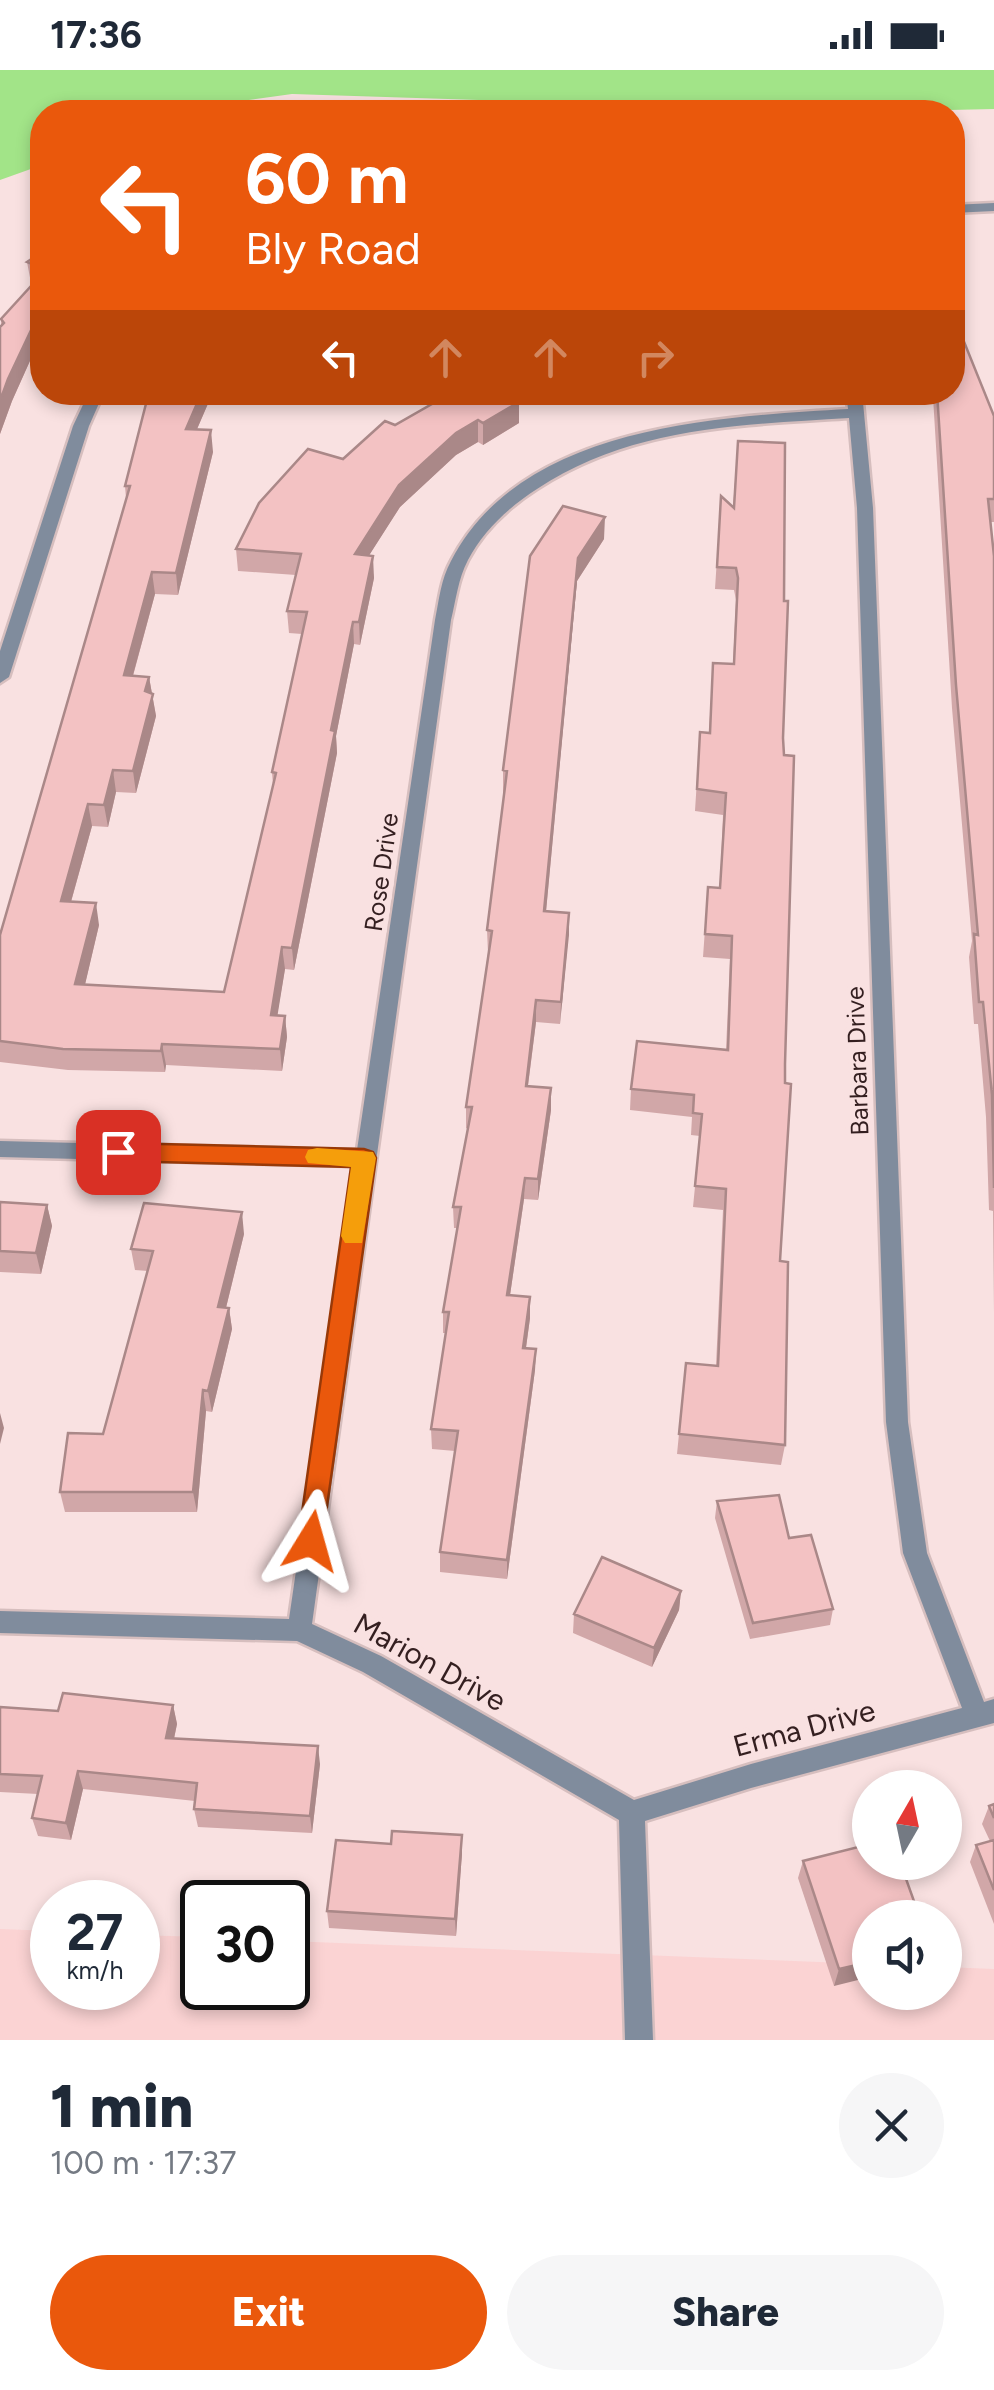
<!DOCTYPE html>
<meta charset="utf-8">
<style>
body{margin:0;font-family:Figtree,sans-serif;background:#f6f6f7;color:#1f2937;height:100vh;display:flex;flex-direction:column;font-size:38px;white-space:nowrap}
*{box-sizing:border-box;margin:0}
p{font-size:32px;color:#747a83}
.icon{flex:none;width:55px;height:55px;fill:none;stroke:currentColor;stroke-width:2;stroke-linecap:round;stroke-linejoin:round}
.map{position:relative;height:1970px;overflow:hidden}
.side{display:flex;flex-direction:column;background:#fff;flex:1}
.side>*{flex:none}
.top-card{position:absolute;left:30px;top:30px;width:935px;height:305px;border-radius:40px;box-shadow:0 5px 15px #0003;background:#ea580c;color:#fff;overflow:hidden}
.needle{width:65px;rotate:9deg}
.fabs{position:absolute;left:852px;top:1700px;display:grid;gap:20px}
.fabs a{display:grid;place-items:center;width:110px;height:110px;border-radius:50%;background:#fff;box-shadow:0 5px 15px #0003;font-size:50px}
.speed{position:absolute;left:30px;top:1810px;display:flex;gap:20px;font-size:50px;font-weight:700;text-align:center}
.speed>*{display:grid;place-content:center;width:130px;height:130px;border-radius:50%;background:#fff;box-shadow:0 5px 15px #0003;line-height:1}
.speed small{font-size:25px;font-weight:400}
.speed .limit{border:5px solid #111;border-radius:15px;background:#fff;color:#111}
.pin{position:absolute;display:grid;place-items:center;width:85px;height:85px;color:#fff;margin:-42px;border-radius:20px;box-shadow:0 5px 15px #0006}
.me{position:absolute;width:110px;margin:-55px;rotate:8deg;stroke-linejoin:round;filter:drop-shadow(0 0 8px #0008)}
.turn{display:flex;align-items:center;gap:35px;height:210px;padding:0 50px;font-size:45px}
.turn .icon{width:130px;height:130px;stroke-width:2.5}
.turn b{display:block;font-size:70px;line-height:85px}
.lanes{display:flex;align-items:center;height:95px;padding:0 50px;background:#0003;justify-content:center;gap:50px;direction:ltr}
.lanes .off{opacity:.35}
.round{display:grid;place-items:center;flex:none;width:105px;height:105px;border-radius:52px;background:#f6f6f7}
.summary{display:flex;align-items:center;justify-content:space-between;height:170px;padding:0 50px}
h1{font-size:60px;font-weight:800;line-height:75px}
.primary-button{display:flex;gap:20px;margin-top:auto;padding:20px 50px}
.primary-button a{flex:1;height:115px;border-radius:60px;background:#ea580c;color:#fff;font-size:40px;font-weight:800;line-height:115px;text-align:center}
.primary-button a+a{background:#f6f6f7;color:#1f2937}
.status{display:flex;justify-content:space-between;align-items:center;height:70px;padding:0 50px;background:#fff;direction:ltr}
.status svg{height:28px;fill:currentColor}
.map>svg:first-child{display:block}
.built{fill:#fbd3d3}
.green{fill:#a2e488}
.lines{fill:none;stroke-linecap:round;stroke-linejoin:round}
.street-casing{stroke:#d6bebe;stroke-width:5}
.street{fill:#808c9d;fill-rule:evenodd}
.wall{fill:#d1a7a8}
.shaded-wall{fill:#a88}
.building{fill:#f3c2c3;stroke:#a88;stroke-width:2.5}
.route{fill:#ea580c;stroke:#983908;stroke-width:2.5}
.slow{fill:#f59e0b}
.labels{text-anchor:middle;dominant-baseline:central;stroke-width:10;stroke-linejoin:round;paint-order:stroke}
.street-label{font-size:25px;fill:#341f20;stroke:#f9e1e1}
.near-street-label{font-size:30px;fill:#341f20;stroke:#f9e1e1}
</style>
<div class="status"><b>17:36</b><svg viewBox="0 0 49 12"><path d="M0 12V9h3v3zM5 12V6h3v6zM10 12V3h3v9zM15 12V0h3v12zM26 1h20v11H26zM47 4h2v5h-2z"/></svg></div>
<div class="map">
<svg width="994" height="1970" viewBox="0 0 994 1970">
<rect width="100%" height="100%" fill="#f9e1e1"/>
<!-- built -->
<path class="built" d="M0,1859L52,1861V1918H138V1865L202,1867V1918H288V1871L870,1894V1922H945V1897L994,1899V1970H0Z"/>
<!-- green -->
<path class="green" d="M0,0H994V39L860,42L292,24L213,35L191,42H42V95L0,110Z"/>
<g class="lines">
<!-- street casing -->
<g class="street-casing">
<path id="street" d="M994,133V141L952,143V135Z
M89,322H104L89,356L9,607L0,613V581L73,356Z
M846,322H862L873,438L908,1352L927,1483L984,1632L994,1629V1653L751,1718L645,1751L653,1970H625L619,1750L363,1602L297,1571L0,1563V1541L289,1549L355,1096L0,1087V1071L357,1080L435,550C439,530 441,509 451,491C521,355 716,347 848,339ZM849,348L857,438L886,1352L903,1483L962,1638L751,1694L634,1730L381,1586L312,1554L451,550C456,530 458,509 468,490C483,461 509,437 537,419C631,357 740,355 849,348Z"/>
</g>
<!-- street -->
<use href="#street" class="street"/>
</g>
<!-- wall -->
<path class="wall" d="M42,182V264L12,331L0,364L1,249L33,214L31,213L27,192Z
M149,322H213L197,359L213,382L178,525L155,524L133,606L149,607L156,646L136,723L116,722L108,757L92,756L71,832L99,855L85,914L224,922L273,715L272,702L302,564L289,563L287,541L296,505L238,501L236,479L343,389L395,355L453,322L519,353L483,375L478,372L456,385L400,437L369,485L374,508L360,575L354,574L336,666L337,683L294,900L285,899L277,945L285,946L287,967L282,1001L166,995L165,1002L68,1000L0,992V865L126,428L125,416Z
M931,322H952L994,346V452H991L994,486V1242L993,1141L989,1140L986,1047L978,954H974L969,887L972,871L952,638L933,327Z
M738,371L783,668L785,994L780,1191L785,1375L781,1395L677,1384L686,1293L716,1296L723,1140L693,1137L700,1066L691,1065L692,1047L630,1040L631,1019L726,980L730,889L703,887L708,817H720L723,745L695,741L700,662L709,663L713,593L733,594L736,530L734,520L715,519L721,426L733,437Z
M604,469L577,511L546,841L569,843L560,954L536,952L528,1016L551,1040L538,1130L524,1129L510,1225L530,1227V1248L526,1278L536,1279L535,1300L507,1509L440,1502V1482L455,1381L432,1379L431,1359L446,1263H443V1242L457,1158H454L453,1137L468,1059L466,1058V1037L488,883L487,860L504,723H503V700L530,486Z
M0,1132L47,1135L52,1156L41,1204L0,1202Z
M244,1164L226,1238H229L232,1259L212,1342L206,1341L197,1442H65L60,1422L103,1364L148,1201L135,1200L131,1179Z
M717,1431L789,1468L833,1539L830,1555L750,1569L715,1448Z
M681,1521L679,1540L652,1597L573,1563L574,1544Z
M173,1635L177,1654L174,1669L320,1694L312,1763L198,1757L194,1739L195,1731L83,1719L71,1770L38,1766L32,1748L38,1724L0,1722V1637L58,1641Z
M994,1734V1854L970,1792L976,1775L990,1771L982,1754L989,1736Z
M462,1783L456,1866L329,1858L327,1841Z
M803,1791L920,1848L834,1916L798,1808Z"/>
<!-- shaded-wall -->
<path class="shaded-wall" d="M42,237V264L12,331L0,364V331L8,309Z
M202,322H213L188,380L186,359Z
M565,322H596L565,329Z
M519,332V353L483,375V353Z
M478,350V372L456,385L400,437L356,506L355,484L399,415L456,363Z
M211,360L213,382L178,525L176,503Z
M605,447L604,469L577,511L544,863V841L578,488Z
M373,486L374,508L360,575L359,552Z
M152,502L155,524L127,627L124,605Z
M353,552L354,574L336,666L337,683L294,900L292,878L331,660Z
M149,607L156,646L136,723L133,701L145,621Z
M113,700L116,722L108,757L104,735Z
M88,734L92,756L65,853L61,831Z
M96,833L99,855L80,936L75,914Z
M569,843V865L560,954L561,932Z
M282,877L285,899L274,967L271,945Z
M536,930V952L525,1038L526,1016Z
M285,946L287,967L282,1001L280,979Z
M162,974L166,995L165,1002L161,981Z
M551,1018V1040L538,1130V1109Z
M525,1108L524,1129L507,1246V1225Z
M47,1135L52,1156L41,1204L36,1183Z
M242,1142L244,1164L221,1258L218,1237Z
M530,1227V1248L523,1299V1278Z
M229,1238L232,1259L212,1342L208,1321Z
M536,1279L535,1300L507,1509V1490Z
M203,1320L206,1341L197,1442L193,1422Z
M0,1343L4,1358L0,1374Z
M681,1521L679,1540L652,1597L654,1578Z
M173,1635L177,1654L170,1687L166,1668Z
M318,1676L320,1694L312,1763L310,1746Z
M78,1701L83,1719L71,1770L66,1753Z
M462,1765V1783L456,1866L455,1849Z
M870,1892V1907L834,1916L839,1899Z"/>
<!-- building -->
<path class="building" d="M42,182V198L27,192Z
M42,204V237L8,309L0,331V257L4,253L1,249Z
M952,242L994,346V429H988L994,486V1118L992,1025L983,932H979L974,864L978,865L956,615L937,322H952Z
M149,322H202L186,359L211,360L176,503L152,502L124,605L149,607L145,621L153,624L133,701L113,700L104,735L88,734L61,831L96,833L75,914L224,922L276,703L272,702L307,542L287,541L301,484L236,479L259,433L308,379L343,389L385,351L395,355L453,322H506L519,332L483,353L478,350L456,363L399,415L355,484L373,486L359,552H353L331,660L335,661L292,878L282,877L271,945L285,946L280,979L162,974L161,981L63,979L0,971V865L130,416H125Z
M738,371L785,373L784,531H788L783,668L784,685L794,686L785,994V1013L791,1014L780,1191L788,1192L785,1375L679,1364L686,1293L718,1296L726,1119L695,1116L702,1044L693,1043L694,1025L631,1019L637,971L728,980L732,866L705,864L708,817L720,818L726,723L697,719L700,662L710,663L713,593L734,594L738,508L736,498L717,497L721,426L734,438Z
M563,436L605,447L578,488L544,841L569,843L561,932L536,930L526,1016L551,1018L538,1109L525,1108L507,1225L530,1227L523,1278L536,1279L507,1490L440,1482L458,1361L431,1359L449,1242H443L461,1137H453L472,1037H466L492,861L487,860L507,701L503,700L530,486Z
M0,1132L47,1135L36,1183L0,1181Z
M144,1133L242,1142L218,1237L229,1238L208,1321L203,1320L193,1422H60L68,1363L103,1364L153,1181L131,1179Z
M779,1425L789,1468L811,1465L833,1539L753,1553L717,1431Z
M602,1487L681,1521L654,1578L574,1544Z
M63,1623L173,1635L166,1668L318,1676L310,1746L194,1739L197,1713L78,1701L66,1753L32,1748L42,1706L0,1704V1637L58,1641Z
M994,1734V1748L989,1736Z
M392,1761L462,1765L455,1849L327,1841L336,1770L391,1774Z
M994,1770V1820L976,1775Z
M870,1774V1792H900L920,1848H870V1892L839,1899L803,1791Z"/>
<!-- route -->
<path class="route" d="M118,1073L364,1079L373,1082L376,1088L321,1479L311,1483L302,1479L298,1471L351,1097L118,1091L110,1088L106,1082L110,1075Z"/>
<!-- slow -->
<path class="slow" d="M317,1078L373,1082L376,1088L362,1173H345L341,1166L351,1097L308,1093L305,1087L308,1080Z"/>
<g class="labels">
<!-- street labels -->
<g class="street-label">
<text transform="translate(381 802) rotate(-82)">Rose Drive</text>
<text transform="translate(857 991) rotate(-92)">Barbara Drive</text>
</g>
<!-- near-street labels -->
<g class="near-street-label">
<text transform="translate(430 1592) rotate(29)">Marion Drive</text>
<text transform="translate(804 1658) rotate(-15)">Erma Drive</text>
</g>
</g>
</svg>
<div class="fabs">
<a><svg class="needle" viewBox="-14 -14 28 28"><path d="M0-13l5 13h-10z" fill="#e53935"/><path d="M0 13l5-13h-10z" fill="#747a83"/></svg></a>
<a><svg class="icon" aria-label="sound" viewBox="0 0 24 24"><path d="M4 9h4l5-4v14l-5-4H4zM17 9q2 3 0 6"/></svg></a>
</div>
<div class="speed"><div>27<small>km/h</small></div><div class="limit">30</div></div>
<div class="pin" style="left:118px;top:1082px;background:#d93025"><svg class="icon" aria-label="arrive" viewBox="0 0 24 24"><path d="M6 21V4h12l-3 4 3 4H6"/></svg></div>
<svg class="me" style="left:311px;top:1471px" viewBox="-20 -20 40 40"><path d="M0-17L14 15 0 8-14 15z" fill="#ea580c" stroke="#fff" stroke-width="4"/></svg>
<div class="top-card">
<div class="turn"><svg class="icon" aria-label="left" viewBox="0 0 24 24"><path d="M17 20v-9H6M10 6l-5 5 5 5"/></svg><div><b>60 m</b>Bly Road</div></div>
<div class="lanes"><svg class="icon" aria-label="left" viewBox="0 0 24 24"><path d="M17 20v-9H6M10 6l-5 5 5 5"/></svg><svg class="icon off" aria-label="ahead" viewBox="0 0 24 24"><path d="M12 20V5M6 11l6-6 6 6"/></svg><svg class="icon off" aria-label="ahead" viewBox="0 0 24 24"><path d="M12 20V5M6 11l6-6 6 6"/></svg><svg class="icon off" aria-label="right" viewBox="0 0 24 24"><path d="M7 20v-9h11M14 6l5 5-5 5"/></svg></div>
</div>
</div>
<section class="side">
<div class="summary"><div><h1>1 min</h1><p>100 m · 17:37</p></div><a class="round"><svg class="icon" aria-label="close" viewBox="0 0 24 24"><path d="M6 6l12 12M18 6L6 18"/></svg></a></div>
<div class="primary-button"><a>Exit</a><a>Share</a></div>
</section>
